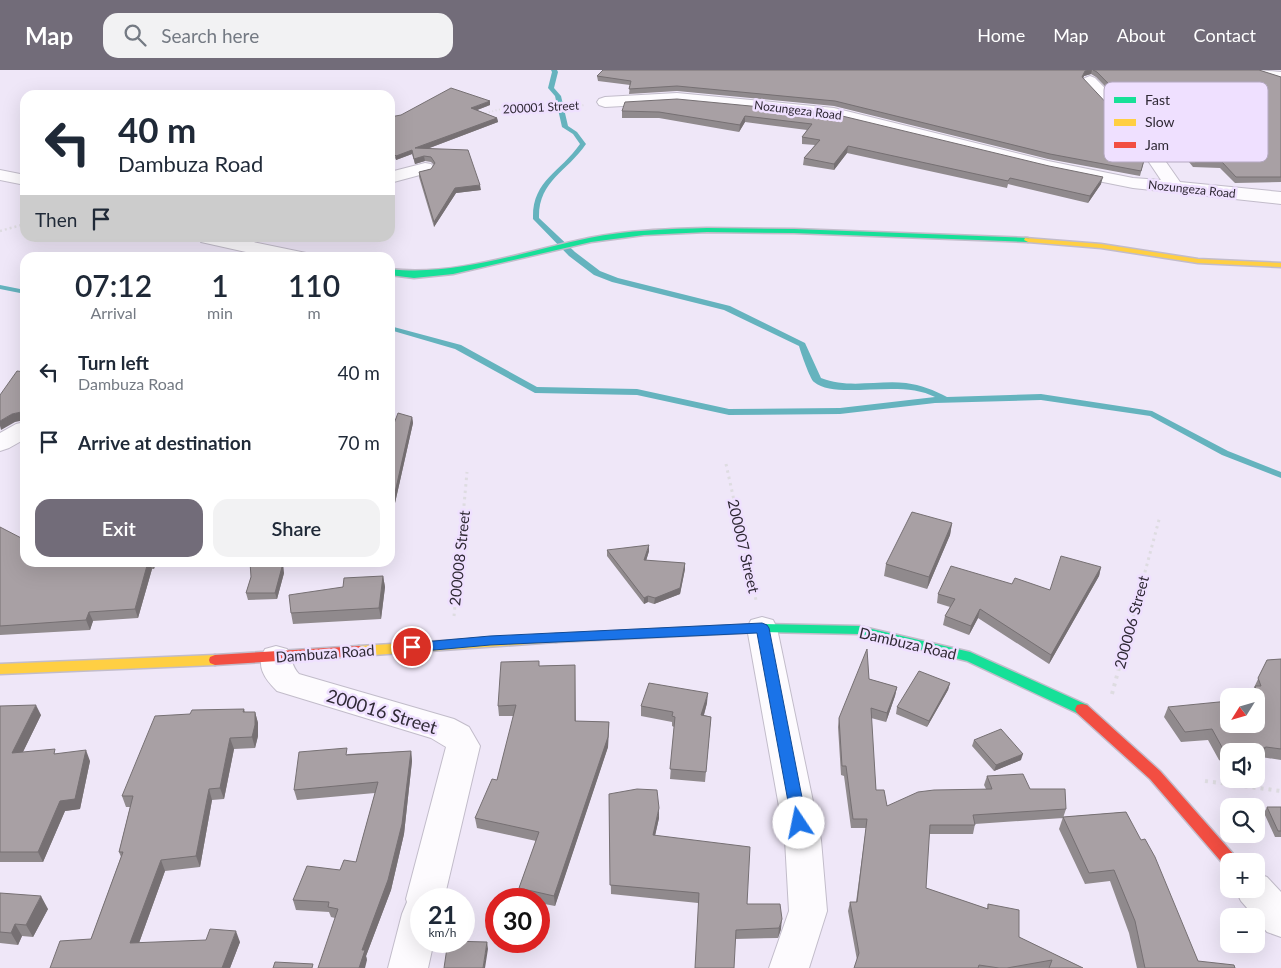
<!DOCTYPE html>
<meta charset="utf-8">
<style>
body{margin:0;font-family:Lato,sans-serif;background:#f2f2f3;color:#1f2937;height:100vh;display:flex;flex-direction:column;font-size:19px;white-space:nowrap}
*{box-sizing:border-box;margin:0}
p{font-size:16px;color:#747a83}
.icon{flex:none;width:28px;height:28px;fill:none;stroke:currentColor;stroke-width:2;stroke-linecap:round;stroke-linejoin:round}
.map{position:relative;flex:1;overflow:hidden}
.panel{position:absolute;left:20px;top:182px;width:375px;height:315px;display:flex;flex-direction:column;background:#fff;border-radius:15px;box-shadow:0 5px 20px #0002}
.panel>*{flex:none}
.hud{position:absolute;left:20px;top:20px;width:375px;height:152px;border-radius:15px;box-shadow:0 5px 20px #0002;background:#fff;color:#1f2937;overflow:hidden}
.needle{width:32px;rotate:233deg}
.controls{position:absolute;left:1220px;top:618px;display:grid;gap:10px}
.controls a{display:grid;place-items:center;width:45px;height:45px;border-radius:10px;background:#fff;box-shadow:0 5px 20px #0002;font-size:25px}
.speed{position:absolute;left:410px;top:818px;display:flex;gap:10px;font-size:25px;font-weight:700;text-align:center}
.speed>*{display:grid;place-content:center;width:65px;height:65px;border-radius:50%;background:#fff;box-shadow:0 5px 20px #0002;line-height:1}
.speed small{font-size:12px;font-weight:400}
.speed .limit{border:8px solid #d22;background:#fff;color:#111}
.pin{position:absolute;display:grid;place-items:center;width:42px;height:42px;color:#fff;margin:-21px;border:2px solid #fff;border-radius:50%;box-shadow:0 1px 5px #0007}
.me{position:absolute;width:55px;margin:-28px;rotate:349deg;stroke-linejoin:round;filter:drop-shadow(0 0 4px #0008)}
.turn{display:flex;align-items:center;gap:18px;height:105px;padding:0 15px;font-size:22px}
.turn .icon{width:65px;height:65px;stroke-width:2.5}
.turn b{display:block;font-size:35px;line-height:42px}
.then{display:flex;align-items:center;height:48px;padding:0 15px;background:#0003;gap:10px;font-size:19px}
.eta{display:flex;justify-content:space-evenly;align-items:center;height:85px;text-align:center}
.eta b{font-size:30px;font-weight:600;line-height:35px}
.cta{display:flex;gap:10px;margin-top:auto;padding:10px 15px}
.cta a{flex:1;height:58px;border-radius:15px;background:#726c79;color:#fff;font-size:20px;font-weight:600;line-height:58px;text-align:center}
.cta a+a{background:#f2f2f3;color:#1f2937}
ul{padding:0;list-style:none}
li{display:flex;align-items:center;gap:15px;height:70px;padding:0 15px}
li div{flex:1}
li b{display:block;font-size:19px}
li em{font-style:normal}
header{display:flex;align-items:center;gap:30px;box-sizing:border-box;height:70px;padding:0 25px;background:#726c79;color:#fff}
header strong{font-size:24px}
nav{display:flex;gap:28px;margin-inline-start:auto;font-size:18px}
.search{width:350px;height:45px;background:#f2f2f3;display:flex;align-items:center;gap:12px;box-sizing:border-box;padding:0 18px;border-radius:15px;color:#747a83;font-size:19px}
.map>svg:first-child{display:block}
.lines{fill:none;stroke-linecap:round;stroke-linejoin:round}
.stream{fill:#65b3be;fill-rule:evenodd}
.street-casing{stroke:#c2bcca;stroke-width:2}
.fast-casing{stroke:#c2bcca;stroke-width:3}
.slow-casing{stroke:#c2bcca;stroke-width:3}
.jam-casing{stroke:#c2bcca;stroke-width:3}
.path-far3{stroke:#dedce1;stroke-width:2;stroke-dasharray:1 2.5;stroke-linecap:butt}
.path-far2{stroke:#dedce1;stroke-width:2.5;stroke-dasharray:2 3;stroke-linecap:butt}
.path-far1{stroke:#dedce1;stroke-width:3;stroke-dasharray:2.5 4;stroke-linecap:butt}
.path{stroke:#dedce1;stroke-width:4;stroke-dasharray:3 5;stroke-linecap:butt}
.street{fill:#fdfbfe;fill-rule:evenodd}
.fast{fill:#16e098;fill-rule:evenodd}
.slow{fill:#ffcf43;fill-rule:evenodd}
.jam{fill:#f24e42;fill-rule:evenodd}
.wall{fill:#908a8d}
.shaded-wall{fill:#767073}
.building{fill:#a8a0a4;stroke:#767073}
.route{fill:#1a73e8;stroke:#114b97}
.labels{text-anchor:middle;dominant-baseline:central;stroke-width:5;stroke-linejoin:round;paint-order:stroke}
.far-street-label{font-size:12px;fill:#2f2935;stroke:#efe0ff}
.street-label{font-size:15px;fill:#2f2935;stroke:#efe0ff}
.near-street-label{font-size:18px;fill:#2f2935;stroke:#efe0ff}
.key{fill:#efe0ff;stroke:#b5a9c2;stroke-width:1}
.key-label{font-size:14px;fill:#2f2935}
</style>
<header>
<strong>Map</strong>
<div class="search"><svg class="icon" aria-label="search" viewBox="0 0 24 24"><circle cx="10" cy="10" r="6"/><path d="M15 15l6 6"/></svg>Search here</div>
<nav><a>Home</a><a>Map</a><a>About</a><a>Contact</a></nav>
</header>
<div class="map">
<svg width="1281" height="898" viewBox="0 0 1281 898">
<rect width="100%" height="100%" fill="#efe7f8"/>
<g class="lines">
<!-- stream -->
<path class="stream" d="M551,0H557L558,2L554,18L561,26L568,56L577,62L586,74C567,102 538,111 539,148L575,182L600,201L618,208L730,236L805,273L821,308C849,319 877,310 906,313C921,315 934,320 947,327L1041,324L1152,341L1228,381L1281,402V408L1222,385L1150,346L1041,330L935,333L840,344L729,345L637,325L535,323L455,279L390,260V256L461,275L537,317L637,319L729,339L840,338L935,327C900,308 837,331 814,312C810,309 801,283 799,276L724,240L612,212L594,205L569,186L533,149C532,110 560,103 580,74L573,64L562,57L555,26L548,18L552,2Z
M0,215L25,220V224L0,219Z"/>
<!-- street casing -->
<g class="street-casing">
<path id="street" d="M1256,0L1281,2V11L1258,3Z
M1090,6L1095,8L1138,52L1180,112L1281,122V134L1133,118L1048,101L834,48L677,33L605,37L599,35L597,32L599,29L605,27L677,23L834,38L1048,91L1133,108L1161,110L1126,58L1082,11L1085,8Z
M425,93L431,94L434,98L431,102L390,113V102Z
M0,100L25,105V115L0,110Z
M198,168H234L311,184L314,188H273L201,172Z
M25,352V369L9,378L0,381V363L16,354Z
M762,547L773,550L777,558L821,770L827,841L809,898H769L789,841L785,770L747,558L751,550Z
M276,576L287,579C292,588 292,597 299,604L454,649L469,657L480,676L444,829H421V871H434L428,898H388L402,844L407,832L406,829L446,677L431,668L277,621C265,609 255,596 265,579Z
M1256,803L1267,807L1281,822V867L1267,862L1256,849V846H1254L1241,831L1235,819H1256Z"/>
</g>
<!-- fast casing -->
<g class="fast-casing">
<path id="fast" d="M707,158L794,159L1028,168L1032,170L1028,172L794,163L707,162L644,165L591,172L453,204L414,208L390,205V199C454,207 526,181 589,168C628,160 668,159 707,158Z
M762,554L859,556L970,582L1087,635L1089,639L1087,643L1082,644L1077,643L967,591L859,564L762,562L556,572L552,571L550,568L552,565L556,564Z"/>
</g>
<!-- slow casing -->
<g class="slow-casing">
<path id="slow" d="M1025,168L1101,174L1198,189L1281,193V197L1198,193L1101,178L1028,172L1024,170Z
M556,564L560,565L562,568L560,571L556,572L359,586L354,584L353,581L354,578L359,576Z
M215,585L220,587L221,590L220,593L215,595L0,604V594Z"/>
</g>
<!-- jam casing -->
<g class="jam-casing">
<path id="jam" d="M359,576L364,578L365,581L364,584L359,586L215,595L210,593L209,590L210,587L215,585Z
M1082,634L1087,635L1160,701L1235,786L1237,791H1229V797L1225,796L1150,709L1077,643L1075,639L1077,635Z"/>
</g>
<!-- path-far3 -->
<path class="path-far3" d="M482,44L509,37L560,38L585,35"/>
<!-- path-far2 -->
<path class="path-far2" d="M0,161L25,154"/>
<!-- path-far1 -->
<path class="path-far1" d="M726,394L756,530
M454,546L467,402
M1123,584L1160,446"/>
<!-- path -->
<path class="path" d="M1112,624L1123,583
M1205,711L1281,721"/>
<!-- street -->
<use href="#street" class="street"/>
<!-- fast -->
<use href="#fast" class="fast"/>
<!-- slow -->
<use href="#slow" class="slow"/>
<!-- jam -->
<use href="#jam" class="jam"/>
</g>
<!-- wall -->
<path class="wall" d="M603,0H1259L1281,7V112L1235,113L1220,98L1193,97L1142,34L1143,49L1142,54L1096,7L1091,4L1084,6L1083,9L1146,83L1140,106L1048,89L834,36L677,21L629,24L630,15L598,11L597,6Z
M490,35L477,40L497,48L498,52L427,79L481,120L456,123L434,157L419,107V102L431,99L434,95L431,92L425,91L415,94L412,84L396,90L395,88L390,89V47Z
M622,41L834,44L1101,114L1088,133L1008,114L1007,118L847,83L834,100L803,95L804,88L815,75L802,74V67L807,60L745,52L739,62L659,48H622Z
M412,347L413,353L395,433H390V364Z
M952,453L950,465L927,519L884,506L886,494Z
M0,457L25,492H156L154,499H152L138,548L93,551L90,560L0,565Z
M607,480L649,481L646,491L685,493V499L680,524L654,534L648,532L644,534L607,486Z
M1101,497L1099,506L1049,594L978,548L969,565L943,555L945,546L950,537L937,533L938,524L1012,514L1050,520Z
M284,503L277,529L248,530L246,523L251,507Z
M383,506L385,517L381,549L293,554L291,543L343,517Z
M1281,589V690L1261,687L1229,681V696L1219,690L1208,670L1181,672L1164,647L1168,637L1256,654V626H1250L1267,590Z
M575,595L576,651L609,652L608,677L555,836L539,833V829H520L519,818L536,771L477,758L475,748L497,710L514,646H499L498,636L539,596Z
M869,609L897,617L895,626L886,652L871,648L876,720L887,736L986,719L984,715L987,706L1030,719L1066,739L1063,748L975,754L973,764H929L926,818L987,839L988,834L1019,867L1083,898H854L857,890L848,841L850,832H856L866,758H851L844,706L841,705L838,657L839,648Z
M950,613L948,620L927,657L896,644L897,637Z
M707,633L704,645L711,647L705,712L670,709L674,657L672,656V652L641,646V636Z
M0,636L41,645L23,682L57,684L90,691L80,739L65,741L43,792H0Z
M244,639L245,642H255L258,653V666L255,678L234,679L224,729L212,730L200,797L165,801L139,873L240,872L230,898H50L91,869L121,787L119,782L130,737H126L122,726L190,644Z
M974,670L1021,690L994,701L972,676Z
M411,681L412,691L404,764L391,820L366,886L367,890L335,848L331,847L329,842L296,840L293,830L340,800L356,792L375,723L297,730L294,720L348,684Z
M609,724L659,748L655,765L781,859L778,868L735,869L698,833L611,824Z
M1267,737H1281V767H1275L1264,743Z
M1126,742L1198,891L1235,898H1137L1129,863L1110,811L1085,814L1059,759L1063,747Z
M0,823L48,839L33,867L22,866L18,875L0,873Z"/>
<!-- shaded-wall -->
<path class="shaded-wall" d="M1090,0H1092L1091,4L1084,6L1081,12L1082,7L1085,1Z
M490,31V35L472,42L471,38Z
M745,46V52L739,62L740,55Z
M497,48L498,52L416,83L415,78Z
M848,76L847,83L834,100V94Z
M412,80V84L396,90V86Z
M390,84H394L395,88L390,89Z
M424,86L425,91L415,94L414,89Z
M1103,107L1101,114L1088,133L1090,126Z
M480,115L481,120L456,123L434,157V152L455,118Z
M21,342L25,350L15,352L1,360L0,356V351L12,344Z
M412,347L413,353L395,433L394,427Z
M952,453L950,465L927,519L929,507Z
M649,475V481L644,497V490Z
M148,492H149L152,499L138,548L135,539Z
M151,492H156L154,499Z
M282,492H283L284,503L277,529L275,523Z
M685,493V499L680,524L654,534L655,528Z
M1101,497L1099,506L1049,594L1051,585Z
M383,506L385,517L381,549L379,538Z
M648,526V532L644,534V528Z
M980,539L978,548L969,565L971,556Z
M89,542L93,551L90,560L86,550Z
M950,613L948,620L927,657L929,651Z
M897,617L895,626L886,652L887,643Z
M708,623L707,633L701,655V645Z
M36,635L41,645L17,694L12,683Z
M255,642L258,653V666L255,678L252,667Z
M609,652L608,677L555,836L554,826Z
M230,668L234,679L224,729L220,718Z
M1266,677L1261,687L1256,690V682Z
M86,680L90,691L80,739L65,741L43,792L38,782L60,731Z
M411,681L412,691L404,764L391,820L366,886L367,890L365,898H359L362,880Z
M1023,684L1021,690L994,701L996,695Z
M209,719L212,730L200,797L196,786Z
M659,738V748L653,775V765Z
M161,790L165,801L135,884L130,873Z
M41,826L48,839L33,867L26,855Z
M782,849L781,859L778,868L779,858Z
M15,854L22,866L18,875L11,863Z
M236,861L240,872L230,898H222Z
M487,872L488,879L485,898H483Z"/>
<!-- building -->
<path class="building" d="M603,0H1090L1085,1L1082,7L1126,54L1146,83L1141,101L1050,84L835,31L677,16L629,19L631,11L597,6Z
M1093,0H1259L1281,7V107H1236L1222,92H1195L1142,27L1143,49L1097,2Z
M451,18L490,31L471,38L497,48L415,78L468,80L480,115L455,118L434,152L419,102L431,99L435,93L431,87L424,86L414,89L412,80L396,86L394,84H390V47L401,45Z
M677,29L834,44L1049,96L1103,107L1090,126L1010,108L1008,111L848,76L834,94L804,88L820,70L802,67L812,54L745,46L740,55L659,42L622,41L625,32Z
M17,301L25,302V352H24V344L21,342L12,344L0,351V325Z
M398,343L412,347L394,427H390V364Z
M912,442L952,453L929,507L886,494Z
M0,457L25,470V492H148L135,539L89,542L86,550L0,556Z
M649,475L644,490L685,493L680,518L655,528L648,526L644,528L607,480Z
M1061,486L1101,497L1051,585L980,539L971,556L945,546L955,529L938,524L951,496L1012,514L1015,508L1050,520Z
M250,492H282V497L275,523H246L251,507Z
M383,506L379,538L291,543L289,525L343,517L344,508Z
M867,579L869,609L897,617L887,643L871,638L876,720H884L887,736L918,722L934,720L992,719L987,706L1023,704L1030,719H1065L1066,739L973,745L975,755H930L926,818L988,839V834L1019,840V867L1083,898H1049L1052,890L1007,898H999L979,895L978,898H854L859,883L850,832H857L867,749H853L846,696H842L839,648Z
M1281,589V679L1266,677L1256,682V681H1229V682L1223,679L1212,659L1185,662L1168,637L1229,631V654H1256V629H1259L1255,616H1261L1258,608L1267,590Z
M539,591V596L575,595V651L609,652L608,667L554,826L519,818L539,762L475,748L492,709L497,710L516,635L498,636L501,592Z
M919,601L950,613L929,651L897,637Z
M649,613L708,623L701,645L711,647L706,702L670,699L675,647L672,646L673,642L641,636Z
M36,635L12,683L55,679L54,684L86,680L75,729L60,731L38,782H0V636Z
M244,639L243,642H255V655L252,667L230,668L220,718L209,719L196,786L161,790L130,873L206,870L210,859L236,861L222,898H50L60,871L91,869L123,782H119L133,726H122L155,646L190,644L192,640Z
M1001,659L1023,684L996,695L974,670Z
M347,678L346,685L411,681L402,754L388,810L362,880H365L359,898H318L338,839L328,837L329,832L293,830L307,796L340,800L344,790L356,792L378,712L294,720L299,682Z
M637,719L657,720L659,738L653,765L750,777L747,834H780L782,849L779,858L736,860L734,898H695L699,823L610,815L609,724Z
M1267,737H1281V761H1278Z
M1126,742L1141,770L1145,769L1155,787L1198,891L1234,895L1235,898H1145L1135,851L1114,800L1089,803L1063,747Z
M0,823L41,826L26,855L15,854L11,863L0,862Z
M448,871L487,872L483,898H444Z
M275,892L313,894L312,898H273Z"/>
<!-- route -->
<path class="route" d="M762,553L767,555L769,558L807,753L805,757L799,759L794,757L792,753L757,563L490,575L412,582L407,580L405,577L407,574L412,573L490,566Z"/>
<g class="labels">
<!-- far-street labels -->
<g class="far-street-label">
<text transform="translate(541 37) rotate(-3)">200001 Street</text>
<text transform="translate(798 40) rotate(7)">Nozungeza Road</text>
<text transform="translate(1192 119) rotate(6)">Nozungeza Road</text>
</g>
<!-- street labels -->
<g class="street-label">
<text transform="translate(744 476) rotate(77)">200007 Street</text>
<text transform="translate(459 488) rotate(-84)">200008 Street</text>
<text transform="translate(1131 552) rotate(-75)">200006 Street</text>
<text transform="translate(908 573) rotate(13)">Dambuza Road</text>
<text transform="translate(325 583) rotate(-4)">Dambuza Road</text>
</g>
<!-- near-street labels -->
<g class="near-street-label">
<text transform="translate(382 641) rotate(17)">200016 Street</text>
</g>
</g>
<!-- legend -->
<rect x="1104" y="12" width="164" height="80" rx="8" class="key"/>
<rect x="1114" y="27" width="22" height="6" fill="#16e098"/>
<rect x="1114" y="49" width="22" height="7" fill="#ffcf43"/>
<rect x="1114" y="72" width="22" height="6" fill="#f24e42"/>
<g class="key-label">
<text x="1145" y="35">Fast</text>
<text x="1145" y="57">Slow</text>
<text x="1145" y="80">Jam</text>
</g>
</svg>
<div class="controls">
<a><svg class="needle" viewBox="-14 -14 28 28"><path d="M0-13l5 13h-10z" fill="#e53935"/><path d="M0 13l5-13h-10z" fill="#747a83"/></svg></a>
<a><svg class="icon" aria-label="sound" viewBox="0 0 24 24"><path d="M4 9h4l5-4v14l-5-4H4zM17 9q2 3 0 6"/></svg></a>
<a><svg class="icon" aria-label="search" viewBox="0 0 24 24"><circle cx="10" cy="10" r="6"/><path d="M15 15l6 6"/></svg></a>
<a>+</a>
<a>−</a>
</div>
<div class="speed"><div>21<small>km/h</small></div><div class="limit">30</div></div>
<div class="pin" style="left:412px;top:577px;background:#d93025"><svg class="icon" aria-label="arrive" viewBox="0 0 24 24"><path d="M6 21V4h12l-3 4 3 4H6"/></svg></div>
<svg class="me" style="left:799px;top:753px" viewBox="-20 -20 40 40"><circle r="19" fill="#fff"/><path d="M0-13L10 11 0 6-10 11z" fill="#1a73e8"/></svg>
<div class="hud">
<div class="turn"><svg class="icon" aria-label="left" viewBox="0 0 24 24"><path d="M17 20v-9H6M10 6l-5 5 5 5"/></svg><div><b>40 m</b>Dambuza Road</div></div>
<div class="then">Then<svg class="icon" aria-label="arrive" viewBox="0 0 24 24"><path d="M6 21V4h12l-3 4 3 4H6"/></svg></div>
</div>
<section class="panel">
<div class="eta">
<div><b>07:12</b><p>Arrival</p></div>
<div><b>1</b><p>min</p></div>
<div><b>110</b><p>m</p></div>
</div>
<ul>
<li><svg class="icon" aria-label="left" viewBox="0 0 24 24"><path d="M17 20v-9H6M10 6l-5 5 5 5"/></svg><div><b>Turn left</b><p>Dambuza Road</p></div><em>40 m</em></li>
<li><svg class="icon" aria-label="arrive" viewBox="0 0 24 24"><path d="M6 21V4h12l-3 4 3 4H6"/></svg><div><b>Arrive at destination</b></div><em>70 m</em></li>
</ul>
<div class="cta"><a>Exit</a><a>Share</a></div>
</section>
</div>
